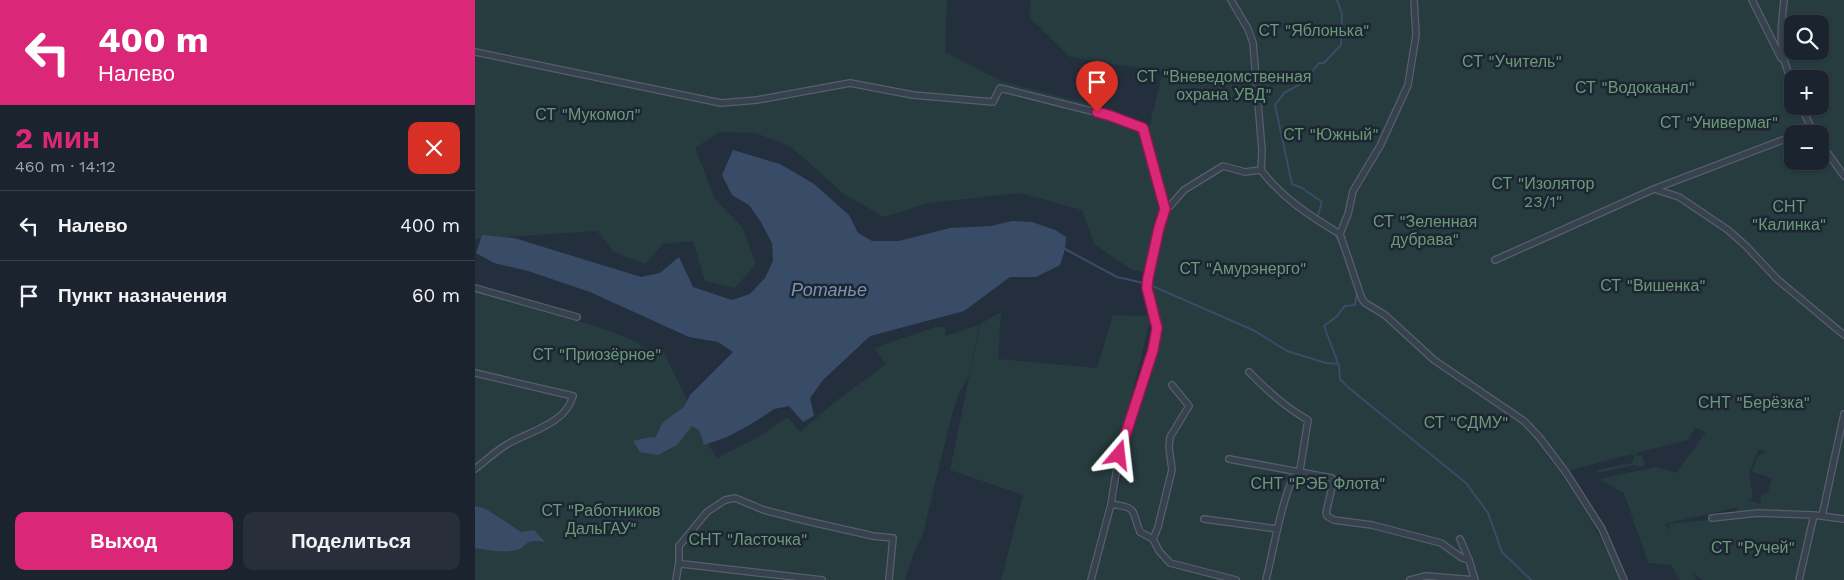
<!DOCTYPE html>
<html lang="ru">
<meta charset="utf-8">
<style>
body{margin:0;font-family:"Work Sans",sans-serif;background:#282f3a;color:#f1f3f6;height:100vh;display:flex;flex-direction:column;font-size:19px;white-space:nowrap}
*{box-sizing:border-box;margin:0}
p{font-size:16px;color:#a0a4aa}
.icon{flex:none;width:28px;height:28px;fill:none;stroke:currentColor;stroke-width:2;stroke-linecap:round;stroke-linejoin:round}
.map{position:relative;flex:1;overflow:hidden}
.sheet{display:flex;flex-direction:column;background:#1b232e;width:475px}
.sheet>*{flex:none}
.top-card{background:#db2777;color:#fff;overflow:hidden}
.tools{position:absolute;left:1309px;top:15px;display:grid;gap:10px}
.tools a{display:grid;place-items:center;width:45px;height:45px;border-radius:10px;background:#1b232e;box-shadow:0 1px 4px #0004,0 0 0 1px #39404a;font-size:25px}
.pin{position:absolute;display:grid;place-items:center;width:42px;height:42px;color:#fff;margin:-51px -21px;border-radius:50% 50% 50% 0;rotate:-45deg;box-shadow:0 0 5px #0007}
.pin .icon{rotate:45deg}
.me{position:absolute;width:55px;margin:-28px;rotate:17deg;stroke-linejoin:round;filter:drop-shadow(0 0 4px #0008)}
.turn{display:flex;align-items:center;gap:18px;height:105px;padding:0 15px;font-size:22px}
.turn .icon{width:65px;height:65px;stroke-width:2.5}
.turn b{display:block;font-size:35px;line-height:42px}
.round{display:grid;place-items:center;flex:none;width:52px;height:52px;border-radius:10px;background:#282f3a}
.overview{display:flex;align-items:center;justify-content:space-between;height:85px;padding:0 15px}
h1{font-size:30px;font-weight:700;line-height:38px;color:#db2777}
.primary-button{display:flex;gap:10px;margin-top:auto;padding:10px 15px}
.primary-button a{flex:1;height:58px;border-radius:10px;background:#db2777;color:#fff;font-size:20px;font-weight:700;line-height:58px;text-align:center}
.primary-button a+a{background:#282f3a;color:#f1f3f6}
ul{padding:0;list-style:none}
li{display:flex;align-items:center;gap:15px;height:70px;padding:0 15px;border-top:1px solid #39404a}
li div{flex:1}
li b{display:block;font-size:19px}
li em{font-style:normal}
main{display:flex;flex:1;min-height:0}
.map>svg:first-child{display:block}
.green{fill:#263c3f;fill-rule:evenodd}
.water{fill:#394c67}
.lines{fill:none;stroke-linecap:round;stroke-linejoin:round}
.stream{stroke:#394c67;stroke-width:2}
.minor-casing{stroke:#565f6c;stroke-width:8}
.minor{stroke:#38414e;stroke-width:5.5}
.route-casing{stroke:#8e194d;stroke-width:12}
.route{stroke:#db2777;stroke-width:9}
.labels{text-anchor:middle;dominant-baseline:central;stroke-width:5;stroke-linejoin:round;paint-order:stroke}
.park-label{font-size:16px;fill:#6b9a76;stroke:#1d2633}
.water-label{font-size:18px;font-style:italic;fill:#7c92b1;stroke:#1d2633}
</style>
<main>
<section class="sheet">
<div class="top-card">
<div class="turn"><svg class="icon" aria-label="left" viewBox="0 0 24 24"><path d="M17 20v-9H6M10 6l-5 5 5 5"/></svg><div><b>400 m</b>Налево</div></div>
</div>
<div class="overview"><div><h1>2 мин</h1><p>460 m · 14:12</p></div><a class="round" style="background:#d93025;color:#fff"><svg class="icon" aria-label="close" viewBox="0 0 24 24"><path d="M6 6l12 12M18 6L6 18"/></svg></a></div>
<ul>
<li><svg class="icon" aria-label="left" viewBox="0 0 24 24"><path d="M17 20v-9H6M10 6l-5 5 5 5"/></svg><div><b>Налево</b></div><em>400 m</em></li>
<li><svg class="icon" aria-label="arrive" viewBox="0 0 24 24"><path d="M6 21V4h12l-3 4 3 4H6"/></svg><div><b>Пункт назначения</b></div><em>60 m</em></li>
</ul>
<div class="primary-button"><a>Выход</a><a>Поделиться</a></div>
</section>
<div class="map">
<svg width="1369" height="580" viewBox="0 0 1369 580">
<rect width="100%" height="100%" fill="#242f3e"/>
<!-- green -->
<path class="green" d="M0,0H472L470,52L526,81L638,110L669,123L673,131L688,72L595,57L554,17L556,0H1369V580H1227L1218,572L1221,580H1205L1196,565L1173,563L1149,493L1124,479L1181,467L1201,473L1231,432L1220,428L1213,440L1161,453L1162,456L1167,455L1170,465L1165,467L1159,465L1123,473L1121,470L1157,463L1159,457L1157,454L1091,471L1078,452L1072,456C1093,482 1112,512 1127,542C1134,554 1139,567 1147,580H619L635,515L641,502L652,451L685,328L678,290L679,274L657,270L619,244L607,210L545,193L453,203L409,217L369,194L315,146L280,133L245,132L220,148L240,199L268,228L281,264L260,288L230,281L218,241L188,244L170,264L139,252L122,231L0,239ZM1318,24H1345V51H1318ZM1318,79H1345V106H1318ZM1318,134H1345V161H1318ZM1284,449L1291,452L1283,456L1277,472L1297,478L1293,492L1285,496L1286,504L1276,501L1271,503L1278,497L1274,473ZM1264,507L1261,509L1262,517L1193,524L1195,532L1190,524Z
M0,290L129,329L155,339L183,356L188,351L236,449L242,458L280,439L313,417L325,432L361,401L411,364L400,349L407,345L461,327H470L471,336L504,325L494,375L484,393L477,415L447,537L440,550L430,580H0Z
M526,312L523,359L622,368L638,315L676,316L613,580H526L548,495L475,470L505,324Z"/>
<!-- water -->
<path class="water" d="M258,150L305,164L339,184L374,215L383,233L397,241H424L475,228L516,226L537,221L557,222L580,230L591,237L590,249L585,265L561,277H535L489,311L395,336L348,380L335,398L339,416L328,422L314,406L299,409L278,423L252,437L229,445L224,430L217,426L202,445L183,455L165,452L158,441L175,437L180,438L188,422L209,407L215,395L258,352L243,342L214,337L115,292L53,271L19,263L1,253L7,235L39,238L166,277L185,273L204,257L218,287L257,300L275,294L290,278L298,261L297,243L286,222L274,205L257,195L247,175Z
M0,506L11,509L46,532L59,530L70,542C64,541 56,540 51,544C48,546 47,548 45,549C32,554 13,550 0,548Z"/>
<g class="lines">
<!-- stream -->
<path class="stream" d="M842,218L847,202L827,188L817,184L800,105L809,93L829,82L844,63H849L866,45L867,14L862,0
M860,234L867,248
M590,249L642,277L673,284L780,331L812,351L851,363L863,364
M882,292L880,305L870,306L861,317L849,326L864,366L865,379L874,388L991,483L1013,513L1027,552L1056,580"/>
<!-- minor casing -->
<g class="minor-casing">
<path id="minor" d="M756,0L773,29L778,43L787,150L786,170C807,198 835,216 865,234
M1277,0L1306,58
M1309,0C1305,37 1303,50 1318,85
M0,52L246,103L282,100L375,83L438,95L518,102L525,88L636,116L668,128L690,209
M1326,106L1339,134
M1323,134L1336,129
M1345,142L1369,176
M1179,189L1204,197L1253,230L1271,246L1302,279L1369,335
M865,234L887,299L890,303L910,315L959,360L1049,421L1065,438L1092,474L1127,529L1149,580
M865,234L873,214L878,191L905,146L933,85L941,35L939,0
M1020,260L1179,189L1318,136
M0,288L102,317
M774,372C793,391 810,407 833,420L825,470L820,472C805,507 800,543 791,580
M0,373L98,396C90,425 54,431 31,445C20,452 10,461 0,469
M754,459L857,478V487L851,513L852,516L859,520L897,525L966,543L987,558L994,560L1000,580
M636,504C663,508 656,509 665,532L678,539L684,551L695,563L761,580
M1347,516L1369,414
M1237,518L1283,513L1339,515L1369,519
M729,519L802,529
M678,539L683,527L697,470L694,447L695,437L714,406L697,385
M985,539L994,560
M204,562L207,564L347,580
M201,580L204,562V546L232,512L250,500L260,498L289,510L332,521L398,536L418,538L414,580
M616,580L636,504L644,455L678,349L682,328L672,287L673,273L686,217L690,209L695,206L709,190L748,166L770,172L786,170
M935,580L951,576L1000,580
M1324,580L1339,515"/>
</g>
<!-- minor -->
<use href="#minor" class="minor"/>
</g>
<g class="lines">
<!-- route casing -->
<g class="route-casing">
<path id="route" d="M622,112L636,116L668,128L690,209L684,228L673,278L672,288L682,328L678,350L644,455"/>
</g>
<!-- route -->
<use href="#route" class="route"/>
</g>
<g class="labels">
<!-- park labels -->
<g class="park-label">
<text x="839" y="30">СТ "Яблонька"</text>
<text x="1037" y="61">СТ "Учитель"</text>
<text x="749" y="76">СТ "Вневедомственная<tspan x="749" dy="18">охрана УВД"</tspan></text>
<text x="1160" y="87">СТ "Водоканал"</text>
<text x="113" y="114">СТ "Мукомол"</text>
<text x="1244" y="122">СТ "Универмаг"</text>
<text x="856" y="134">СТ "Южный"</text>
<text x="1068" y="183">СТ "Изолятор<tspan x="1068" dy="18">23/1"</tspan></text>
<text x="1314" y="206">СНТ<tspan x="1314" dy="18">"Калинка"</tspan></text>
<text x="950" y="221">СТ "Зеленная<tspan x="950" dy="18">дубрава"</tspan></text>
<text x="768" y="268">СТ "Амурэнерго"</text>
<text x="1178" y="285">СТ "Вишенка"</text>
<text x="122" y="354">СТ "Приозёрное"</text>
<text x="1279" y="402">СНТ "Берёзка"</text>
<text x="991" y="422">СТ "СДМУ"</text>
<text x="843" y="483">СНТ "РЭБ Флота"</text>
<text x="126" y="510">СТ "Работников<tspan x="126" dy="18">ДальГАУ"</tspan></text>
<text x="273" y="539">СНТ "Ласточка"</text>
<text x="1278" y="547">СТ "Ручей"</text>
</g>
<!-- water labels -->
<g class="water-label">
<text x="354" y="289">Ротанье</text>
</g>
</g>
</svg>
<div class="tools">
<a><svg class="icon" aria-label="search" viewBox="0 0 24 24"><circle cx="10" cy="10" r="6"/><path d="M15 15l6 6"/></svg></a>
<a>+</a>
<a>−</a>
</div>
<div class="pin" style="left:622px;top:112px;background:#d93025"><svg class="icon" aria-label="arrive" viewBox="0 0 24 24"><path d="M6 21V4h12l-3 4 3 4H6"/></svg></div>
<svg class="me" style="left:644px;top:455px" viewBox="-20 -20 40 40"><path d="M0-17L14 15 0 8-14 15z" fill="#db2777" stroke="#fff" stroke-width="4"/></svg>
</div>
</main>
